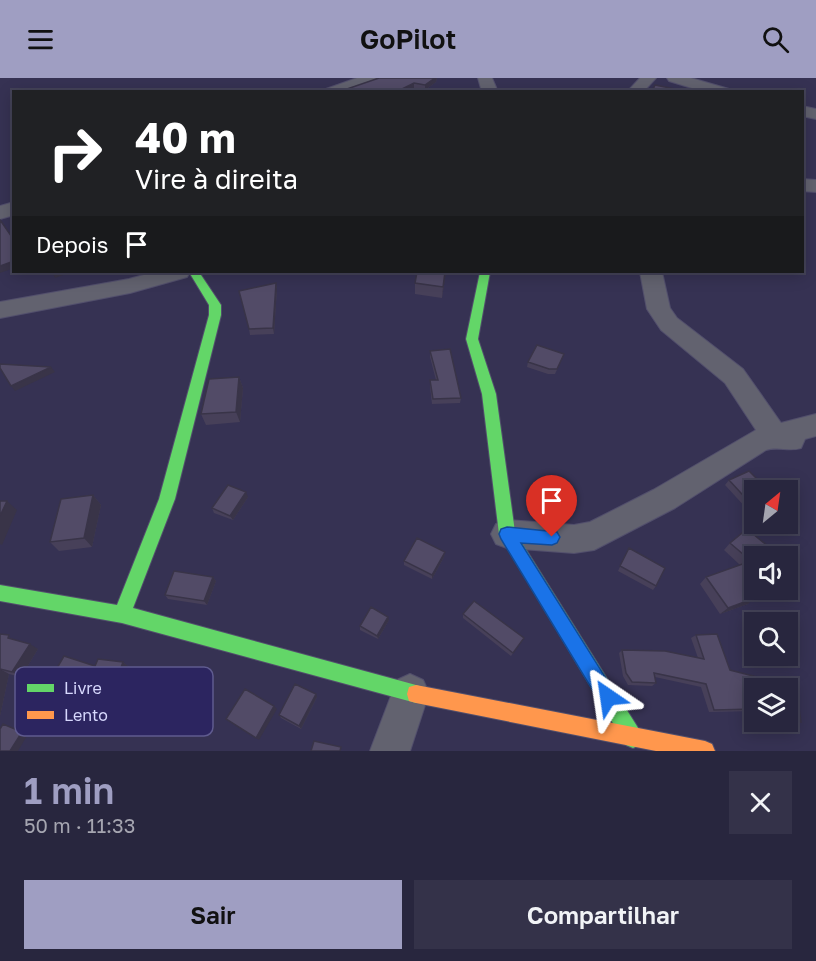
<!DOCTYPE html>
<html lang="pt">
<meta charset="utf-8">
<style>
body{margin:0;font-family:"Golos Text",sans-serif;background:#343249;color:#f1f3f6;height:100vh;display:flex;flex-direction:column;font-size:22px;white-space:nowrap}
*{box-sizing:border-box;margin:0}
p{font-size:20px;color:#a5a5b0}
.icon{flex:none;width:33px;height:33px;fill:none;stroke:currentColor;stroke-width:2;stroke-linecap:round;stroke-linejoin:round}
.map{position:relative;height:673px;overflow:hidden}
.sheet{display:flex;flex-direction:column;background:#28263e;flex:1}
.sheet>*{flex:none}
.hud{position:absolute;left:12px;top:12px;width:792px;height:183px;border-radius:0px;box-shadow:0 3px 15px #0003,0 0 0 2px #444358;background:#202124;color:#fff;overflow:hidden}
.needle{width:39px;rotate:29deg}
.buttons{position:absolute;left:744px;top:402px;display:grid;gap:12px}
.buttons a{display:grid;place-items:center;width:54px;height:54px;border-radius:0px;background:#28263e;box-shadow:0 3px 15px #0003,0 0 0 2px #444358;font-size:30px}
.pin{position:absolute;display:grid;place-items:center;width:51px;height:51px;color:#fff;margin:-62px -26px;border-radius:50% 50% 50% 0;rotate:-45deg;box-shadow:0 0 6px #0007}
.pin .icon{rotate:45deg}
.me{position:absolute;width:66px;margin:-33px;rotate:328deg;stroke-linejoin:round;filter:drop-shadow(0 0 4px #0008)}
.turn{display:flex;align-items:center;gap:21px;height:126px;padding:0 24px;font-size:27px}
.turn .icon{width:78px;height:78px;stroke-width:2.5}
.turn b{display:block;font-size:42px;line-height:51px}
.then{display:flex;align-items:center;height:57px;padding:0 24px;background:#0003;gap:12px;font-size:22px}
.round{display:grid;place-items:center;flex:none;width:63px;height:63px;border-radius:0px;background:#343249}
.summary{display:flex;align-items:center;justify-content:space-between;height:102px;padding:0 24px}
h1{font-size:36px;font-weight:600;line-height:45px;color:#9f9ec2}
.action{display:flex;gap:12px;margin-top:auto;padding:12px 24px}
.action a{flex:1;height:69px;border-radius:0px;background:#9f9ec2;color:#111;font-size:24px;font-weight:600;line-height:69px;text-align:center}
.action a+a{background:#343249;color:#f1f3f6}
header{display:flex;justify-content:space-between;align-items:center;height:78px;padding:0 24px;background:#9f9ec2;color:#111;font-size:27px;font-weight:600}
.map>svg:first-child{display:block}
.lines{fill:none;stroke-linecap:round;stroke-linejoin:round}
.street-casing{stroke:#524f6c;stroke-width:2}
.fast-casing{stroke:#524f6c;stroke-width:2}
.slow-casing{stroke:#524f6c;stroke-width:2}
.street{fill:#62626f;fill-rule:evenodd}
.fast{fill:#63d668;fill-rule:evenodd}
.slow{fill:#ff974d;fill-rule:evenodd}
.wall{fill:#474059}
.shaded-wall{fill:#393448}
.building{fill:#524b67;stroke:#393448;stroke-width:1.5}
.route{fill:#1a73e8;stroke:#114b97;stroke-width:1.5}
.key{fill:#2c2560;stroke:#5f5b8f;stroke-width:1.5}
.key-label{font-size:16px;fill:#d7d8fd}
</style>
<header><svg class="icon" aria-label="menu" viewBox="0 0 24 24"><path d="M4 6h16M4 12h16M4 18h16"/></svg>GoPilot<svg class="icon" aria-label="search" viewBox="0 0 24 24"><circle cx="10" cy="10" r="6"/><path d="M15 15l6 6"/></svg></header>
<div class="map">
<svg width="816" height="673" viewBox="0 0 816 673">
<rect width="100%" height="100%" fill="#363253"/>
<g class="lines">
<!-- street casing -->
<g class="street-casing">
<path id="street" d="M357,0H378L376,3L347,14H324L326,11Z
M478,0H492L498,14H482Z
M640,0H656L643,14H627Z
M667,0H691L729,11L731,14H705L669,3Z
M802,28L816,31V41L802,38Z
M802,101L816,102V114L802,113Z
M14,124V137L0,141V128Z
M155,194H190L187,199L130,215L0,240V224L129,201Z
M640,194H662L670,230L677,240L743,291L781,345L816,336V358L805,361L801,370C788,374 779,368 766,372L675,430L594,472L574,475L507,470L496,466L491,456L496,446L507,442L574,447L590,444L653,412L756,352L725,305L661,252L647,231Z
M410,596L423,602L429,615L410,673H370L397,602Z"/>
</g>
<!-- fast casing -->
<g class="fast-casing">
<path id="fast" d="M189,194H199L221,227V237L175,421L133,530L416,607L423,609L425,616L423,623L416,625L122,545L0,523V507L117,527L159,421L209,237V227Z
M480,194H490L478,261L496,316L515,454L640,653L643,660L640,667L633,670L626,667L499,456L482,316L466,261Z"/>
</g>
<!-- slow casing -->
<g class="slow-casing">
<path id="slow" d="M416,607L705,663L712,666L715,673H656L416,625L409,623L407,616L409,609Z"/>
</g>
<!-- street -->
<use href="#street" class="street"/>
<!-- fast -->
<use href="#fast" class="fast"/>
<!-- slow -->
<use href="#slow" class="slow"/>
</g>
<!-- wall -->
<path class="wall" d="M379,0H437L436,4L425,12L414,10L407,14H331L347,11Z
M446,194L442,220L415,216V205Z
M276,205L277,211L274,256L250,257L249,251Z
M430,273L461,320L460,325L432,326L430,308V302H436L430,279Z
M564,276L555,296H548L527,289L528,284Z
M239,299L243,310L240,344L206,347L201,336Z
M729,402L754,427L747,431L725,407Z
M93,417L101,427L92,469L59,473L50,464Z
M248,419L233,442L214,435L212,430Z
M730,465L780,478L748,526L720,536L700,506L706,499L740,487L724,472Z
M629,470L656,508L653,512L618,493Z
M445,474L444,479L432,501L404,487V483Z
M213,499L216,503L207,527L168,521L165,517Z
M463,536L524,560L511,578L463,540Z
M389,542L378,561L360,552V548Z
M0,556L38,571L21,599L9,596L0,638Z
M717,556L730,592L796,609L801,644L795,647L782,644H788V610H754V633L709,634L701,609L655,599L656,605L652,608L628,607L623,598L619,575L622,572L665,573L698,580L691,560L696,557Z
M123,584L130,590L129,593L143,599L132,628L75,621L55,614L46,609L95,588Z
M317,619L301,651L281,640L279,637Z"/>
<!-- shaded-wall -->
<path class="shaded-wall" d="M435,0H437L436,4L425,12V7Z
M414,5V10L407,14H400V12Z
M14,183V190L0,195V188Z
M52,194H71L55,200Z
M445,194H446L442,220L443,209Z
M276,205L277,211L274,256L273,250Z
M51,289L55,294L15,313L11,308Z
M239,299L243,310L240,344L236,334Z
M246,414L248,419L233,442L230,438Z
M93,417L101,427L92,469L84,460Z
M7,423L17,432L2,467L0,466V438Z
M754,425V427L747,431L751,426Z
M445,474L444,479L432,501V497Z
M213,499L216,503L207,527L204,523Z
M755,520L748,526L720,536L728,530Z
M388,539L389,542L378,561L377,558Z
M30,566L38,571L21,599L12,594Z
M123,584L130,590L128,597L120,592Z
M0,591L9,596L0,638Z
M136,594L143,599L132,628L125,624Z
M316,616L317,619L301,651L299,648Z
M274,628L277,631L259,662L256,660Z
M10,649L28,656L18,673H10Z"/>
<!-- building -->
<path class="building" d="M379,0H435L425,7L414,5L400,12L397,11L391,14H331L336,11H347Z
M655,7L690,14H652Z
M720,11H733L747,14H719Z
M0,142L14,162V183L0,188Z
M417,194H445L443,209L415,205Z
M276,205L273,250L249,251L239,213Z
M537,267L564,276L557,291H549L528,284Z
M450,271L461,320L433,321L430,302H438L430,273Z
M0,286L51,289L11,308L0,290Z
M239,299L236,334L201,336L209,301Z
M749,393L768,412H754V425L751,426L729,402Z
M228,407L246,414L230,438L212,430Z
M93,417L84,460L50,464L61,421Z
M0,423H7L0,438Z
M747,451L780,478H754V512H765L755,520L728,530L706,499L751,483L730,465Z
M417,460L445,474L432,497L404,483Z
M629,470L665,490L656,508L620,488Z
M174,493L213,499L204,523L165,517Z
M474,523L524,560L513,575L463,536Z
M371,529L388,539L377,558L360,548Z
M0,556L9,557L8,560L30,566L12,594L0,591Z
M717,556L730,592L796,609L801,644L788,641V610H754V631L714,632L706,606L654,595L656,605L632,604L626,595L622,572L665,573L704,581L696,557Z
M64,578L95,588L98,581L123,584L120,592L136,594L125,624L66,616L46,609Z
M295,606L316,616L299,648L279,637Z
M245,611L274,628L256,660L226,641Z
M3,646L22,654L10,673H0V651Z
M314,663L341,669L340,673H311Z"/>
<!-- route -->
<path class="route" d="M507,449L557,454L560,459L557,465L552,467L521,465L614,613L617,619L614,626L608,629L601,626L501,461L499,456L501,451Z"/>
<!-- legend -->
<rect x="15" y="589" width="198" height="69" rx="9" class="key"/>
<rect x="27" y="606" width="27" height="8" fill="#63d668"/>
<rect x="27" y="633" width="27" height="8" fill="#ff974d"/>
<g class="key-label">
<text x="64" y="616">Livre</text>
<text x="64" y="643">Lento</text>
</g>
</svg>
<div class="buttons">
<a><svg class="needle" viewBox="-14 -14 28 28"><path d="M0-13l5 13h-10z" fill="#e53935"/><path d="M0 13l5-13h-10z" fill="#a5a5b0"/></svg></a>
<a><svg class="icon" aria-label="sound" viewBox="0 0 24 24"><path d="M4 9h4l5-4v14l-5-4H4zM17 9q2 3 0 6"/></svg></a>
<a><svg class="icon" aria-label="search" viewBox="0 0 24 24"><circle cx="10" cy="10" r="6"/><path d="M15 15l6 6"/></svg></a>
<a><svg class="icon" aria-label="layers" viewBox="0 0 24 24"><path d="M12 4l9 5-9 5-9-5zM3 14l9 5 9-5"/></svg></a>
</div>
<div class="pin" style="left:552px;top:459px;background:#d93025"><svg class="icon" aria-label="arrive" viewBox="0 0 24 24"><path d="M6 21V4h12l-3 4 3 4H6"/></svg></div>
<svg class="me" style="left:608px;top:619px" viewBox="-20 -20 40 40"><path d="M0-17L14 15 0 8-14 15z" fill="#1a73e8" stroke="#fff" stroke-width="4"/></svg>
<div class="hud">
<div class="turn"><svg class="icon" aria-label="right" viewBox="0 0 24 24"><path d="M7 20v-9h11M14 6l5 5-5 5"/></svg><div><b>40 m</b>Vire à direita</div></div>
<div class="then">Depois<svg class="icon" aria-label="arrive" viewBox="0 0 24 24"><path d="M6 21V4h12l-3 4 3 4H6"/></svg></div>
</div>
</div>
<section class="sheet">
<div class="summary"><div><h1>1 min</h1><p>50 m · 11:33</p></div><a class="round"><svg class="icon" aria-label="close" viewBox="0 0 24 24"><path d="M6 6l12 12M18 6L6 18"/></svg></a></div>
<div class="action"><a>Sair</a><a>Compartilhar</a></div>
</section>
